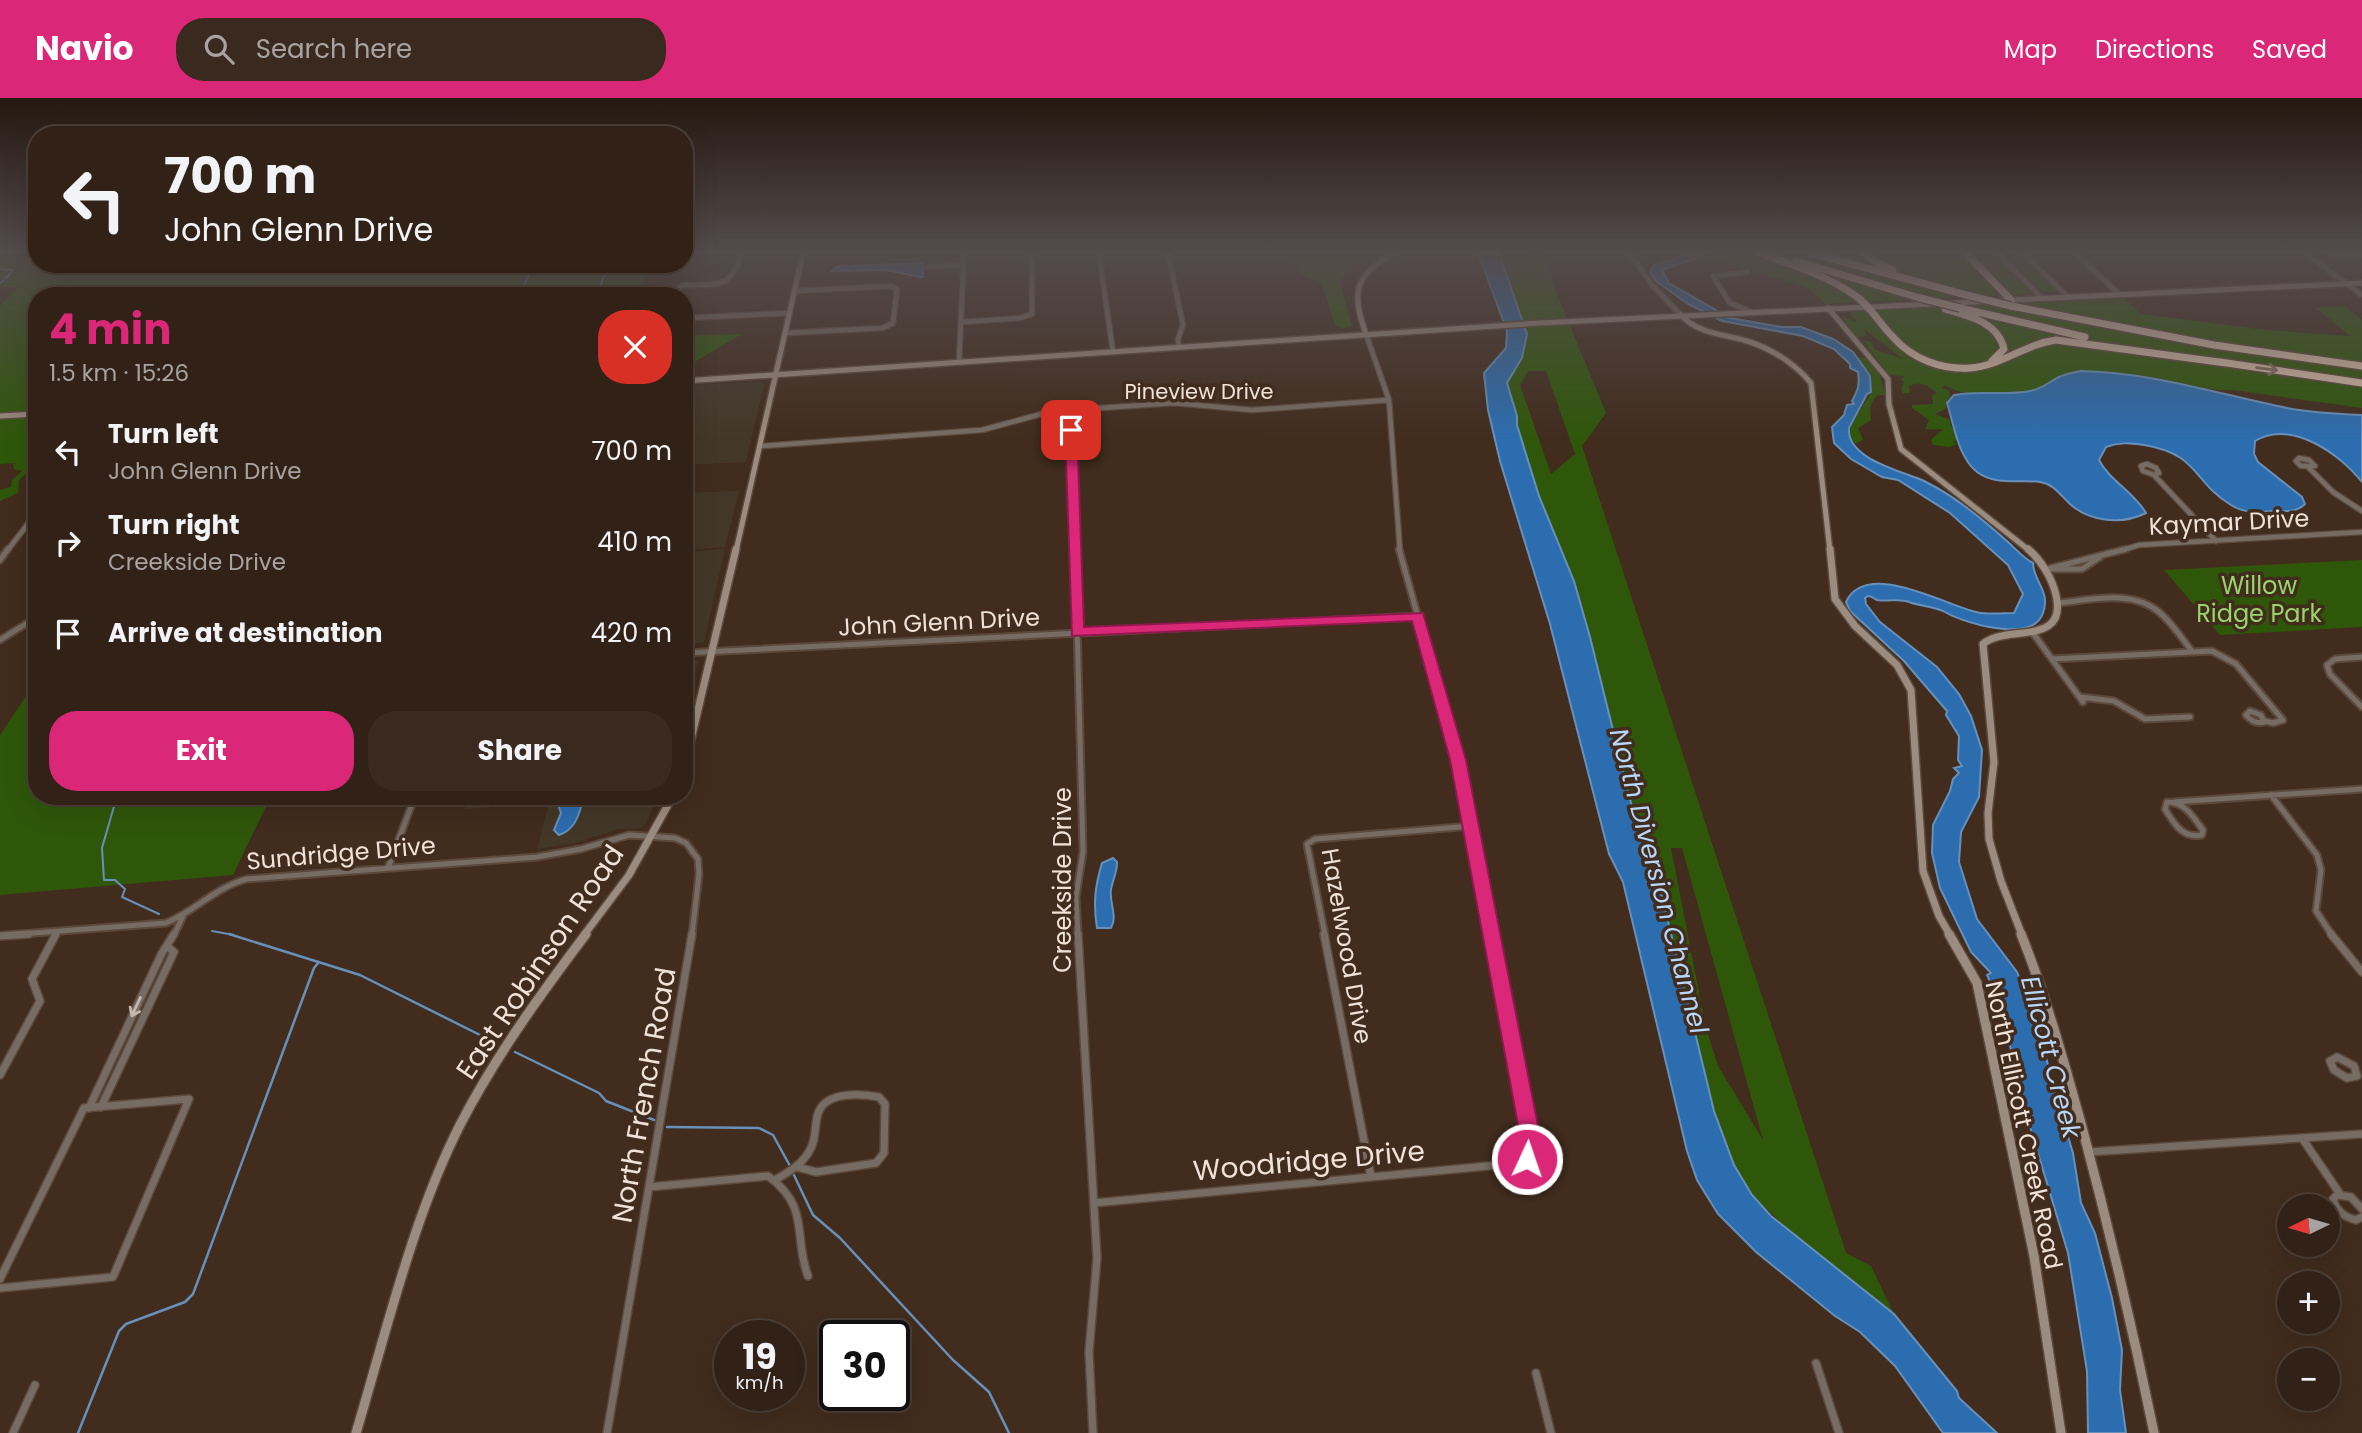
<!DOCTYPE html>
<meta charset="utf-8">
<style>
body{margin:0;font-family:Poppins,sans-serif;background:#39291f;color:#f1f3f6;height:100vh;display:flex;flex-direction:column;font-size:26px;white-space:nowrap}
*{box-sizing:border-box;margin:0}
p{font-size:23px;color:#a8a3a1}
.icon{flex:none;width:38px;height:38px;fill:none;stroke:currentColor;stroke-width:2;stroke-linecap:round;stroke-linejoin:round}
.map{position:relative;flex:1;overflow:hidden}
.panel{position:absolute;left:28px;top:189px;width:665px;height:518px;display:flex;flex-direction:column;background:#312116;border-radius:28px;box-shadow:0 7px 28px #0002,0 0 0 2px #4c3e35}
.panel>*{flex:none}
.banner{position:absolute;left:28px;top:28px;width:665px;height:147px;border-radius:28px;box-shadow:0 7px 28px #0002,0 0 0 2px #4c3e35;background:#312116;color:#f1f3f6;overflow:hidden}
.needle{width:46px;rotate:265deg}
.buttons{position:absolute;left:2277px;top:1096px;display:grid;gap:14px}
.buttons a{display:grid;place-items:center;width:63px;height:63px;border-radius:50%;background:#312116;box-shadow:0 7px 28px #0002,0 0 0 2px #4c3e35;font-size:35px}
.speed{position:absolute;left:714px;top:1222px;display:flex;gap:14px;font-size:35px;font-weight:700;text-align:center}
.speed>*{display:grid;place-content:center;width:91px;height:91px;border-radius:50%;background:#312116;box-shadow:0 7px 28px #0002,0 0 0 2px #4c3e35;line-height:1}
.speed small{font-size:18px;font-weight:400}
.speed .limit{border:4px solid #111;border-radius:10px;background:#fff;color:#111}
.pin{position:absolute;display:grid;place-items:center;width:60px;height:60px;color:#fff;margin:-30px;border-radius:14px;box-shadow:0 4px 10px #0006}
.me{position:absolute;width:77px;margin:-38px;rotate:3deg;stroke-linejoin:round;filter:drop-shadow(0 0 5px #0008)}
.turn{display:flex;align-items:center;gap:24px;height:147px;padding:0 21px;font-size:32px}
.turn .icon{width:91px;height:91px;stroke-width:2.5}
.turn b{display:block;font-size:49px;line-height:60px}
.round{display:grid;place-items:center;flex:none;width:74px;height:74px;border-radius:28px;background:#39291f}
.head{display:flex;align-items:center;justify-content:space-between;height:119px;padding:0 21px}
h1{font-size:42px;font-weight:700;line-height:52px;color:#db2777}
.button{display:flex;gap:14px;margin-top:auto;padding:14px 21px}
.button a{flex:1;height:80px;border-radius:28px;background:#db2777;color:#fff;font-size:28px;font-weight:700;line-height:80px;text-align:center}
.button a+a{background:#39291f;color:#f1f3f6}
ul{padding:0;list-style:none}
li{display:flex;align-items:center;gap:21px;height:91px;padding:0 21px}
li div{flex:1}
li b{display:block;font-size:26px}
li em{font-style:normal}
header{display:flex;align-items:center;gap:42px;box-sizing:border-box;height:98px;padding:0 35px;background:#db2777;color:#fff}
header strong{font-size:33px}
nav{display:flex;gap:38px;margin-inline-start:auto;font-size:24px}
.search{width:490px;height:63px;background:#39291f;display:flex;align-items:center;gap:18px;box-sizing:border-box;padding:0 24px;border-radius:28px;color:#a8a3a1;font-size:26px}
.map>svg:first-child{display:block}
.commercial{fill:#433728}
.green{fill:#2f570a;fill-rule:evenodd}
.water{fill:#2c6daf;stroke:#6790bb;stroke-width:2}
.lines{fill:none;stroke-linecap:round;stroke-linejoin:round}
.stream-far1{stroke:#6790bb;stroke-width:2}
.stream{stroke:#6790bb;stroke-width:2.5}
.street-far2-casing{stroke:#5d493b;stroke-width:7}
.street-far1-casing{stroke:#5d493b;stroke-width:9}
.street-casing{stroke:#5d493b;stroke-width:10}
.secondary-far2-casing{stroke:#5d493b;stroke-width:8}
.secondary-far1-casing{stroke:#5d493b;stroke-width:10}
.secondary-casing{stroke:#5d493b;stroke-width:12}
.highway-casing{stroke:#5d493b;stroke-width:10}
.street-far2{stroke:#766c63;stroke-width:4.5}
.street-far1{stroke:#766c63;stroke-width:5}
.street{stroke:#766c63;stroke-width:7}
.secondary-far2{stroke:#9c8c7f;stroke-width:5}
.secondary-far1{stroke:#9c8c7f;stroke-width:7}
.secondary{stroke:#9c8c7f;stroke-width:9}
.highway{stroke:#d4bba7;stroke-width:7}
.highway-bridge-casing{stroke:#5d493b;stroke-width:10;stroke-linecap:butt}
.highway-bridge{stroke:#d4bba7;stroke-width:7}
.oneway{stroke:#836c5b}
.oneway2{stroke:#c5b9af}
.route{fill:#db2777;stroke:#8e194d;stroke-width:2}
.labels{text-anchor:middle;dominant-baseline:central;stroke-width:7;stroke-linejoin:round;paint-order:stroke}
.far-street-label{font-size:21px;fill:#f0e2d8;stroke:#412c1d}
.street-label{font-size:24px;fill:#f0e2d8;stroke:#412c1d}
.park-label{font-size:24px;fill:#97d66b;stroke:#412c1d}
.water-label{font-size:26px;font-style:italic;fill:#b7d7fb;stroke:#412c1d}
.near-street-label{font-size:28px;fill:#f0e2d8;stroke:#412c1d}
</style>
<header>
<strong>Navio</strong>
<div class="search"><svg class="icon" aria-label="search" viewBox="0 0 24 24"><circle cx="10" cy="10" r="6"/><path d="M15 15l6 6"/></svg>Search here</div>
<nav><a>Map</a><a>Directions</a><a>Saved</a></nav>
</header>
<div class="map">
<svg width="2362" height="1335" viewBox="0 0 2362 1335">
<rect width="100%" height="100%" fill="#412c1d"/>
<!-- commercial -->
<path class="commercial" d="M761,284L764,287L746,364L684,367V287Z
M739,393L725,449L684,452V395Z
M725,451L704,544L684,547V454Z
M694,561L698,563L684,623V562Z
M470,698H659L645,726L640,730L618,731L574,745L537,751L549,705L465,711Z"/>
<!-- green -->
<path class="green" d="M0,155H37V166H650L638,198H37V359L33,364L37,365L19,382L18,395L0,403V392L11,389L12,382L22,373L14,371L13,366L17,365L0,366V208L18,189H0Z
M1291,155H1370L1345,175L1340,184L1352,228L1342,231L1335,227L1322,187L1300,175Z
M1499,155H1545L1554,189L1606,315L1582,348L1846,1155L1871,1168L1894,1216L1799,1142L1752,1097L1734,1067L1714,1014L1660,790L1643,750L1632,709L1590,539L1574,483L1539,398L1517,327V318L1507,285L1525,230ZM1528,273H1546L1575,356L1551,376L1520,287ZM1671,750H1682L1763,1042L1718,968L1706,930Z
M1703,155H1994L2033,196L1826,206L1808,190L1701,158Z
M2003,155H2020L2059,193L2043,194Z
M2124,200L2141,216L2266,232L2350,238L2316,210L2345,208L2362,222V310L2233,292H2217C2166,283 2113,267 2062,278C2053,281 2044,290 2034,292C2012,298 1964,301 1945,287L1942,290L1949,292L1950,298L1945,311L1935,316L1949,321L1957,342L1953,344L1958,346L1949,349L1933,347L1931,342L1943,331H1925L1929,322L1912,310V307L1933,306L1932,297L1937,295C1928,288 1920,282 1909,288L1910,295H1903L1901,291L1904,284L1900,282L1905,278L1889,277L1863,242L1871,244L1875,252L1903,261L1864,231L1867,238L1858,239L1841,218L1857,224L1850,214Z
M742,236L684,270V238Z
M1862,259C1880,267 1881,281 1885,297H1878C1869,305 1870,311 1871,322L1858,330L1863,342L1855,346C1853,342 1850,339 1849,335C1849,330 1869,297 1872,294L1871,277L1858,260Z
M2362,462V529L2220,537L2164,472Z
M37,582V698H271L233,777L0,797V637Z"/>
<!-- water -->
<path class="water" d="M1478,155H1499L1527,236L1522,260L1507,285L1517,318V327L1539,398L1574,483L1590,539L1632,709L1643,750L1660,790L1714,1013L1734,1067L1752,1097L1771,1118L1894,1216L1957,1293L1959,1300L1997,1335H1943L1895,1268L1860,1234L1835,1218L1756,1154L1718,1116L1697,1082L1687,1053L1623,784L1609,756L1550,526L1500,363L1488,312L1484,275L1506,250L1507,233Z
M1692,155H1703L1700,159L1662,172L1669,185L1730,220L1782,229H1801L1833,241L1853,254L1866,272L1870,278L1871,294L1867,296L1849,330C1846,361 1902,373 1924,383C1955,398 1982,421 2008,444C2017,452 2022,459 2033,465C2033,483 2051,493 2043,515C2033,546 1963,525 1945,514C1936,509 1920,508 1909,504C1899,500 1888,504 1877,502C1874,501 1872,498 1868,498L1865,500L1866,506L1880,524L1937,569L1959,596L1971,618L1982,652L1979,699L1961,734L1959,764L1977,821L2017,874L2038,927L2056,999L2065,1000L2069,1010L2060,1012L2073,1055L2081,1105L2095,1135L2112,1200L2122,1252L2120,1292L2126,1335H2088L2087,1273L2068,1155L2021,999L2002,910L1987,877L1991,875L1971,854L1940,790L1932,755L1933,727L1950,693L1953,681L1959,675L1954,670L1962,668L1958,662L1959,638L1946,617L1947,613L1904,563L1850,513L1846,504C1866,461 1945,507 1976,514C1988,517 2002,515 2014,515L2023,496L2008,467L1950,415L1898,382L1882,379L1851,361L1834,345L1832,329L1844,317L1847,307L1854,306L1852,303C1858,292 1860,286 1858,274L1850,270V266L1834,251L1803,238L1722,223L1688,206L1656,183L1650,174L1654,167Z
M923,165V179H920L886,172L832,173L836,169L846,168Z
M2080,273C2151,274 2218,296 2287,310C2312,315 2337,316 2362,317V384C2340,356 2291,321 2255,343L2254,356L2258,364L2302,399L2305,406C2296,415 2285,413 2274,413C2259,414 2245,416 2231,407C2192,383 2199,356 2144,347C2130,345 2119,344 2106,349L2099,362C2110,383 2134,394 2146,415C2122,427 2090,424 2070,406C2060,397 2054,386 2040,384C2019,381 1996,388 1977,374C1958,359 1954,327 1947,305L1954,297C1979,292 2004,298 2030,293C2042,291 2049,284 2059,279C2065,276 2073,275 2080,273Z
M486,698H583C581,714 575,732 559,737L554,732L561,715L556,701L551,698L498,702Z
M1113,760L1117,764C1117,775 1113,781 1111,791C1109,805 1118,818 1111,830H1097C1093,806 1095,788 1102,765Z"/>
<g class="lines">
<!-- stream-far1 -->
<path class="stream-far1" d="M0,171L13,172L6,180
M0,185L4,182
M523,189L535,166
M519,198L522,192
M596,198L609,166
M117,698L102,750L104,782H115L125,791L122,799L159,816
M212,833L234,837"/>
<!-- stream -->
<path class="stream" d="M229,836L360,877L492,943
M515,954L599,995L606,1003L654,1022
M667,1029L759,1030L773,1037L790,1068
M792,1073L813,1117L840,1140L953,1262L989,1294L1009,1335
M78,1335L119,1233L126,1226L185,1204L193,1196L314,870L319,864"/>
<!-- street-far2 casing -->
<g class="street-far2-casing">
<path id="street-far2" d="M1099,155L1113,254
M1168,155L1183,227L1178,241L1179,249
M1630,155L1652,187L1681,217
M1997,155L2042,200
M2023,155L2068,199
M2075,155L2119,196
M2305,155L2362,197
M2334,157H2362
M928,169L963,167
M1747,174L1713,178L1730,205L1751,214
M674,198L682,187C716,186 730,193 742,155
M684,220L790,215
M961,224L1020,220L1032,216V155
M786,235L883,230L893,225L897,192L892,188L795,193
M1366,236L1389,302L1400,453
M959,264L964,155
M1071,312L1075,453
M761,348L982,332L1049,314L1071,312L1174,305L1252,312L1389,302
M2299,360L2309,362L2315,368H2301L2296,363Z
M2147,366L2156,370L2159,375L2154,377L2143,373L2141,368Z
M2309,370L2333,394L2362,413
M2154,377L2216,443
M7,453L37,414
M2120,453L2139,447L2362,434"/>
</g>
<!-- street-far1 casing -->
<g class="street-far1-casing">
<path id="street-far1" d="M1075,451L1083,754L1076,799L1078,837
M1399,451L1458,662L1492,837
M2100,459L2082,471H2047L2126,451
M0,462L8,451
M2058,505C2090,502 2132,491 2159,514C2172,525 2181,539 2191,552
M2033,535L2083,604
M0,542L37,519
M684,555L1417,518
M2362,559L2335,561L2327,567L2330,576L2362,609
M2052,561L2212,553L2236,566L2283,622L2273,625L2265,623
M2080,599L2114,603L2145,621L2190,619
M2250,613L2261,617L2264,624C2256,626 2251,623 2246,617Z
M2271,697L2317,757L2321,772L2316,813L2332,837
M2167,704C2185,704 2193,719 2203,732L2202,737C2182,741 2174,725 2165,711Z
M2174,704L2362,691
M388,770L415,698
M7,837L166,825C195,813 216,789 247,781L537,759L581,751L629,737L675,740L686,745L698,761L699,776L692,837
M55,837L57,834
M174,837L183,818
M1325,837L1307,746L1315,741L1471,728"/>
</g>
<!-- street casing -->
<g class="street-casing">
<path id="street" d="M1078,836L1097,1160L1089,1254L1093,1335
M1324,836L1371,1079
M2331,836L2362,874
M0,838L29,836
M2337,959L2354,968L2357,978L2347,980L2334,972L2330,963Z
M0,977L40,903L32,881L56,836
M101,1009L174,854L168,849
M89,1010L162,855L174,836
M2302,1040L2340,1096
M2089,1054L2362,1036
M775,1082C789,1074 804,1065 811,1050C817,1038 814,1024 819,1013C828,993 862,996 879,999L885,1006L884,1055L876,1065L816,1074L797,1069
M649,1089L768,1078C811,1109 793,1139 808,1178
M1094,1105L1520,1065L1527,1061L1532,1048L1491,836
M2362,1111L2351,1099L2337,1097L2333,1101C2336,1113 2344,1119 2356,1122L2362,1119
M0,1181L84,1010L189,1001L113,1179L0,1190
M1816,1265L1839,1335
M1536,1275L1551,1335
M13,1335L35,1287
M607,1335L692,836"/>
</g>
<!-- secondary-far2 casing -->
<g class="secondary-far2-casing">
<path id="secondary-far2" d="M1828,210L1888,281L1889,306L1901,351L2030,453
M1681,217C1698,236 1724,236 1747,243C1772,251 1794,265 1811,285L1830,453
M1366,236C1351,195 1354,177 1394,155
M684,283L1539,225L2362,185
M0,318L37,316
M736,453L803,155"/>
</g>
<!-- secondary-far1 casing -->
<g class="secondary-far1-casing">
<path id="secondary-far1" d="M1830,451L1835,501L1855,528L1897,567L1911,592L1923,773L1939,818L1950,837
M684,671L736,451
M584,837L629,777L673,698
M2022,837L2001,783L1989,741L1988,715L1994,664L1983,546C2006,526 2068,549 2056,497C2052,480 2041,462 2028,451"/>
</g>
<!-- secondary casing -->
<g class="secondary-casing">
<path id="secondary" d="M1949,836L1977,885L2034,1158L2061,1335
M2021,836C2046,898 2064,964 2082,1029C2109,1130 2133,1232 2154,1335
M356,1335C386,1235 413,1119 460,1027C495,959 540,897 586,836"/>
</g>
<!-- highway casing -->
<g class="highway-casing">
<path id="highway" d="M1760,155C1792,167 1825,177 1853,196C1870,207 1879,225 1893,239C1912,261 1942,272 1970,270C2001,268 2025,246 2056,242L2226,265
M1811,155L1970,198
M1865,155L1875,164L1893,172
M1966,155L2011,202
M1796,163L1920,200
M2011,208L2214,247L2362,268
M1960,210L2085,239
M1945,211C1969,218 1998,224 2004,251L1992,263
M2220,264L2362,285"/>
</g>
<!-- street-far2 -->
<use href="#street-far2" class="street-far2"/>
<!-- street-far1 -->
<use href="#street-far1" class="street-far1"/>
<!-- street -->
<use href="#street" class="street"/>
<!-- secondary-far2 -->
<use href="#secondary-far2" class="secondary-far2"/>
<!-- secondary-far1 -->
<use href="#secondary-far1" class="secondary-far1"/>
<!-- secondary -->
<use href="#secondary" class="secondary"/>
<!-- highway -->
<use href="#highway" class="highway"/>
<!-- highway-bridge casing -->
<g class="highway-bridge-casing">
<path id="highway-bridge" d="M1970,198L2011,208
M1920,200L1960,210"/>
</g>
<!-- highway-bridge -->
<use href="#highway-bridge" class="highway-bridge"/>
</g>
<!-- one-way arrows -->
<defs><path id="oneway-shaft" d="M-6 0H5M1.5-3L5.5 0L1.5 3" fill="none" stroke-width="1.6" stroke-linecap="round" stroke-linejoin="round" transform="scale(1.75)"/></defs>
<use class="oneway" href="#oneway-shaft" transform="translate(2267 271) rotate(8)"/>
<use class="oneway2" href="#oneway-shaft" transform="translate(136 909) rotate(115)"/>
<!-- sky -->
<linearGradient id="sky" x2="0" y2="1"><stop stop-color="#241810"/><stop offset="0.45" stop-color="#544b4c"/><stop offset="1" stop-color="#544b4c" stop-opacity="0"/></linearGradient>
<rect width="2362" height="342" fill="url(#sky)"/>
<!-- route -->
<path class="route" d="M1071,329L1077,332L1084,529L1423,515L1466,662L1542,1048L1534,1067L1527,1070L1520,1067L1517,1061L1522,1048L1450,662L1412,523L1072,538L1065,332Z"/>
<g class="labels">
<!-- far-street labels -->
<g class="far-street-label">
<text x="1199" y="293">Pineview Drive</text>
</g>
<!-- street labels -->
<g class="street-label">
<text transform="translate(2229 424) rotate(-3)">Kaymar Drive</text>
<text transform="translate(939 524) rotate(-3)">John Glenn Drive</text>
<text transform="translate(341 755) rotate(-5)">Sundridge Drive</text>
<text transform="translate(1062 782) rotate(-90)">Creekside Drive</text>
<text transform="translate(1347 848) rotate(80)">Hazelwood Drive</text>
<text transform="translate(2024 1027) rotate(78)">North Ellicott Creek Road</text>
</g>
<!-- park labels -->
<g class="park-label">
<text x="2259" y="487">Willow<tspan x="2259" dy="28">Ridge Park</tspan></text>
</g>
<!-- water labels -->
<g class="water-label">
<text transform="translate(1659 783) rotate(75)">North Diversion Channel</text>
<text transform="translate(2051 959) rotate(75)">Ellicott Creek</text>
</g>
<!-- near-street labels -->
<g class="near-street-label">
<text transform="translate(540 864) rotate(-56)">East Robinson Road</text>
<text transform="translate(644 997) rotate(-80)">North French Road</text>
<text transform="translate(1309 1063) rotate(-5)">Woodridge Drive</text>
</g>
</g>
</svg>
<div class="buttons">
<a><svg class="needle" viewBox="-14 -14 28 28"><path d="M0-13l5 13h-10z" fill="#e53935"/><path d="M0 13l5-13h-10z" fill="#a8a3a1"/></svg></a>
<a>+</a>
<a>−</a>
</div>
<div class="speed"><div>19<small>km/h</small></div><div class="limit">30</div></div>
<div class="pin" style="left:1071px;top:332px;background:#d93025"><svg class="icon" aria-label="arrive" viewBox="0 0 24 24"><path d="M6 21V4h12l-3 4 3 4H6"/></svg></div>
<svg class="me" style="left:1527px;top:1061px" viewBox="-20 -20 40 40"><circle r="17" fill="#db2777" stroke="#fff" stroke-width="3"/><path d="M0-11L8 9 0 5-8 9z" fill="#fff"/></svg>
<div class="banner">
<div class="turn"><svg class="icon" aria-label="left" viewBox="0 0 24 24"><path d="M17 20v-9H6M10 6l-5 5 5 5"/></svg><div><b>700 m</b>John Glenn Drive</div></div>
</div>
<section class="panel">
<div class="head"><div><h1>4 min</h1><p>1.5 km · 15:26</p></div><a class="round" style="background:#d93025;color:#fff"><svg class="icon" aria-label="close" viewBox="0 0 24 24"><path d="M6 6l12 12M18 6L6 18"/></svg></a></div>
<ul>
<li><svg class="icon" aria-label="left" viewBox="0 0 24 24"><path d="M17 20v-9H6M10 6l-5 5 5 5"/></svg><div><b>Turn left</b><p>John Glenn Drive</p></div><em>700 m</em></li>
<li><svg class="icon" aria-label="right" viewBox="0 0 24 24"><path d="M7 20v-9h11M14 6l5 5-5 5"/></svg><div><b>Turn right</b><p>Creekside Drive</p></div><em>410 m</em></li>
<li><svg class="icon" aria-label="arrive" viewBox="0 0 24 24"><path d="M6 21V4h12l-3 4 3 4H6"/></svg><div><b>Arrive at destination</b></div><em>420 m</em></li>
</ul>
<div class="button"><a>Exit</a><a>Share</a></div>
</section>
</div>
